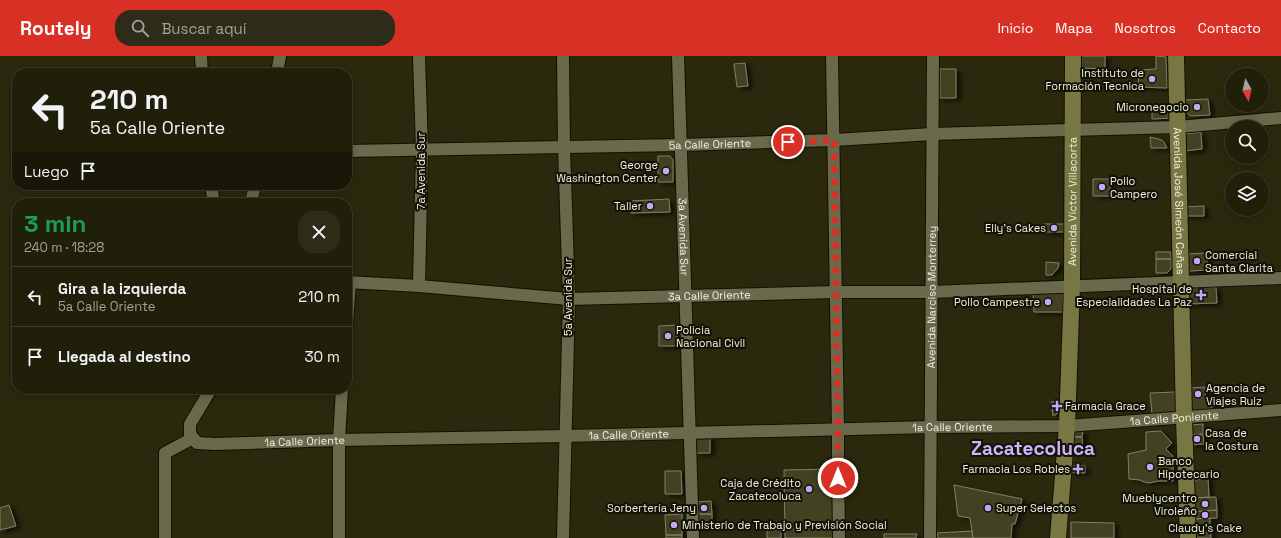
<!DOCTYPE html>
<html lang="es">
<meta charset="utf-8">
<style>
body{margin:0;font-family:"Space Grotesk",sans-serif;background:#2d2c18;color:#f1f3f6;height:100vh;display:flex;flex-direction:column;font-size:15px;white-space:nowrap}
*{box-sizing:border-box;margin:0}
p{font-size:13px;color:#a2a29c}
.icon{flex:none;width:22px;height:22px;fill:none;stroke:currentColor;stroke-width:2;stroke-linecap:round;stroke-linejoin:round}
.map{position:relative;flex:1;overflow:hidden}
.sheet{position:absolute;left:12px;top:142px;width:340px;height:196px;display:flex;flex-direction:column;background:#201f0a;border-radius:16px;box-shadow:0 2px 10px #0003,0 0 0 1px #3d3d2b}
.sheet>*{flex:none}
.banner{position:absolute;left:12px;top:12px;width:340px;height:122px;border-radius:16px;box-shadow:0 2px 10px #0003,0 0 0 1px #3d3d2b;background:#201f0a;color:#f1f3f6;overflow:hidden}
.needle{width:26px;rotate:172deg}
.tools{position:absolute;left:1225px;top:12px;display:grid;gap:8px}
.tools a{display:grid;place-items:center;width:44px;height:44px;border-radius:50%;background:#201f0a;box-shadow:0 2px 10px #0003,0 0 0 1px #3d3d2b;font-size:20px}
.pin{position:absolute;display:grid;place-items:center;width:34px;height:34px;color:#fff;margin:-17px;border:2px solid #fff;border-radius:50%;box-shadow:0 1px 4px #0007}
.me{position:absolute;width:44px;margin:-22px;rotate:0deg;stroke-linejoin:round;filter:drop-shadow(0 0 3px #0008)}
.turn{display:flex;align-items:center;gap:14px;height:84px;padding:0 12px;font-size:18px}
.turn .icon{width:52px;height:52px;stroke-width:2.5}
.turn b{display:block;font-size:28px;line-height:34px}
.then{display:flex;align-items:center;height:38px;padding:0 12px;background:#0003;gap:8px;font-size:15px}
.round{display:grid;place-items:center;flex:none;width:42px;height:42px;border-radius:16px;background:#2d2c18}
.head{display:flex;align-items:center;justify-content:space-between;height:68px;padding:0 12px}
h1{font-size:24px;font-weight:700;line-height:30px;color:#1e9e55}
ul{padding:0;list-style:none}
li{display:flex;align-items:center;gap:12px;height:60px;padding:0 12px;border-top:1px solid #3d3d2b}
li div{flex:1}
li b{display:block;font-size:15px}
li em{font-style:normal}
header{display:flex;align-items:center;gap:24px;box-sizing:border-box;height:56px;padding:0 20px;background:#d93025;color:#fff}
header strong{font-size:19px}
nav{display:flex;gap:22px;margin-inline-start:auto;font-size:14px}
.search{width:280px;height:36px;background:#2d2c18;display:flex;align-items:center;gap:10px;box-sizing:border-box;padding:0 14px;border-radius:16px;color:#a2a29c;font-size:15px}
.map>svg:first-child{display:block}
.building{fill:#424223;stroke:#7f7f62;filter:url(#shadow)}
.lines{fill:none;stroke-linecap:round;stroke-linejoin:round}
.minor-casing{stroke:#131200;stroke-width:14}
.secondary-casing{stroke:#131200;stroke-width:18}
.minor{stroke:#69694c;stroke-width:12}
.secondary{stroke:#787743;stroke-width:16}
.route{stroke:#d93025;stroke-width:7;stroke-dasharray:0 12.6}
.poi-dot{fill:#c5a7f1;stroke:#111106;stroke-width:1.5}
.labels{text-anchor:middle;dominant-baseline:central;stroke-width:4;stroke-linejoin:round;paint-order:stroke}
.poi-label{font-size:11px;fill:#f0f1e0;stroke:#111106;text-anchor:end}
.street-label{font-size:11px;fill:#f0f1e0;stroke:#111106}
.town-label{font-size:19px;font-weight:bold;fill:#cfb3f9;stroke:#111106}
</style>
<header>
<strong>Routely</strong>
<div class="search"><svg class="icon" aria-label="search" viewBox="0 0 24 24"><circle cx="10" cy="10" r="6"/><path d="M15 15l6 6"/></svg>Buscar aquí</div>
<nav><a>Inicio</a><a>Mapa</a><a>Nosotros</a><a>Contacto</a></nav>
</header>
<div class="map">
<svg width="1281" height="482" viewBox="0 0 1281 482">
<defs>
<filter id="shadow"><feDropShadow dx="4.5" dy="2.5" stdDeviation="2" flood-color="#0009"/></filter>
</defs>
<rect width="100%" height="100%" fill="#2a290e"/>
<!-- building -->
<path class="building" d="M1079,0H1105V13L1079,12Z
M1156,0L1166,1L1167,32L1138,31L1139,14L1156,13Z
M745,7L748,30L737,31L734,8Z
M940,13H956V42H940Z
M1208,43L1210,59L1191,60L1189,59L1186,54L1185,44Z
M1171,51L1172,62L1152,63V52Z
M1201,76L1202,93L1184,95L1185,78Z
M1150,81L1162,84L1164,86L1167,92H1151Z
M658,100H670L673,104V126H658Z
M1093,123H1110V140H1093Z
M669,143L670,156L631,157L630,145Z
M1204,150V160H1184L1183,151Z
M1044,168H1064V176H1044Z
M1156,196H1171V203H1156Z
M1207,197V214L1190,215L1187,213L1186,198Z
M1156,203H1171V213L1167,217H1156Z
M1046,206L1059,207L1058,212L1052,219H1046Z
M1216,231L1217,247L1186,248V232Z
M1033,237H1063V256H1034Z
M677,269V290H659V270Z
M1205,331L1206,345H1212V356L1190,357V332Z
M1175,336L1176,353L1172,358H1152L1150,337Z
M1062,345V354L1055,359L1053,360L1051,346Z
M1203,368V378L1190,379L1191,369Z
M1078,375H1083L1082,381H1074L1075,376Z
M1161,375L1172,387L1166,393L1173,400V425H1159L1149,427L1144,426L1140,424L1129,423L1128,398L1146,394V376Z
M695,377H710V397H695Z
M1203,378L1204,388L1190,389V379Z
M1074,381H1082L1083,394H1074Z
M1071,410H1085V417L1071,416Z
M834,413L835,482H785L784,414Z
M665,415H681L682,438H665Z
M1208,415V423L1191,424V416Z
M1208,423L1209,441L1193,442L1191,424Z
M954,429L1022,443L1015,468H1012L1011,482H973L970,462L958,460Z
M1216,441L1217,454L1193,456V442Z
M711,445L712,458H697L696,446Z
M9,449L16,470L0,474V452Z
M1217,454V462L1194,463L1193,456Z
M682,458V479H666L665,459Z
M697,458H712V470H697Z
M1210,462V469L1194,470V463Z
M1071,466L1114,467V482H1071Z
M1210,469L1211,476L1195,478L1194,470Z
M767,474H781V482H767Z
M972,475L973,482H938L937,477Z
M1211,476V482H1195V478Z
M884,478H917L916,482H884Z
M666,479H682V482H666Z"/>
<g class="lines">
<!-- minor casing -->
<g class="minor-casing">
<g id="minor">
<path d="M201,0L202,17"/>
<path d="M419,0L422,94L419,230"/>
<path id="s1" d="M678,0L693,482"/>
<path d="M832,0L838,373V407L839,482"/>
<path d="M277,17L280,0"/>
<path id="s2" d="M347,95L680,89L834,84L932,78L1178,71L1281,62"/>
<path d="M211,129L214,147"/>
<path d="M251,147L255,129"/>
<path id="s3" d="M347,226L419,230L569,243L836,236H932L1281,222"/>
<path d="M347,267L350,226"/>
<path id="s4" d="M211,333L190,368V378L197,387L215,388L339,384L566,380L931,371L1067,370L1281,354"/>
<path d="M165,482V397L193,382"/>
<path d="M339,482V384L342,333"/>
<path d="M563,482L569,243L564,91L563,0"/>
<path id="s5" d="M930,482L933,0"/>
</g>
</g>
<!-- secondary casing -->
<g class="secondary-casing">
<g id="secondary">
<path id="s6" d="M1176,0L1184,362L1188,482"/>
<path id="s7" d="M1058,482L1067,370L1072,230L1073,0"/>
</g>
</g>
<!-- minor -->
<use href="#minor" class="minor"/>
<!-- secondary -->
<use href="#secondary" class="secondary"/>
</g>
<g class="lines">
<!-- route -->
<path class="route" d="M788,86L834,84L838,373V422"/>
</g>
<!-- markers -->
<g class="poi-dot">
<circle cx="1152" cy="23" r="4"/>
<circle cx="1197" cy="51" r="4"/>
<circle cx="666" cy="115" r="4"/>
<circle cx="1102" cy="131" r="4"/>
<circle cx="650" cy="150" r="4"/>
<circle cx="1054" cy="172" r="4"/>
<circle cx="1197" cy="205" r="4"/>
<path d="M1199 233h4v4h4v4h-4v4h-4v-4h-4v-4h4z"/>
<circle cx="1048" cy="246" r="4"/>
<circle cx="668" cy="280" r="4"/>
<circle cx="1198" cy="338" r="4"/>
<path d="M1055 344h4v4h4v4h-4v4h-4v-4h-4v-4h4z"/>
<circle cx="1197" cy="383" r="4"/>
<circle cx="1150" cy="411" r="4"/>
<path d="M1076 407h4v4h4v4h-4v4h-4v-4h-4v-4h4z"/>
<circle cx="809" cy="433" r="4"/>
<circle cx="1205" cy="448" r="4"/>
<circle cx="704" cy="452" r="4"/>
<circle cx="988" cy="452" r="4"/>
<circle cx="1205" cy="459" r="4"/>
<circle cx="674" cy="469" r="4"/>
</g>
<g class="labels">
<!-- poi labels -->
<g class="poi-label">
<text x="1144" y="17">Instituto de<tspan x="1144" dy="13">Formación Tecnica</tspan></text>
<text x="1189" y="51">Micronegocio</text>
<text x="658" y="109">George<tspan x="658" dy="13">Washington Center</tspan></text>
<text x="1110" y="125" text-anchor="start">Pollo<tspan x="1110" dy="13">Campero</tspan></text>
<text x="642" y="150">Taller</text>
<text x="1046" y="172">Elly's Cakes</text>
<text x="1205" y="199" text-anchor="start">Comercial<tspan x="1205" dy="13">Santa Clarita</tspan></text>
<text x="1192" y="233">Hospital de<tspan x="1192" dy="13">Especialidades La Paz</tspan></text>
<text x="1040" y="246">Pollo Campestre</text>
<text x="676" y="274" text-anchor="start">Policia<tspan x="676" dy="13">Nacional Civil</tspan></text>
<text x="1206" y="332" text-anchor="start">Agencia de<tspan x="1206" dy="13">Viajes Ruiz</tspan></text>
<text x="1065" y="350" text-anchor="start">Farmacia Grace</text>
<text x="1205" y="377" text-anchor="start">Casa de<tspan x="1205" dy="13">la Costura</tspan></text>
<text x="1158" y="405" text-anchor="start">Banco<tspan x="1158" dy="13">Hipotecario</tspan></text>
<text x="1070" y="413">Farmacia Los Robles</text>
<text x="801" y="427">Caja de Crédito<tspan x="801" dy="13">Zacatecoluca</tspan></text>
<text x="1197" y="442">Mueblycentro<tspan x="1197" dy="13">Viroleño</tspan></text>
<text x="696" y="452">Sorbertería Jeny</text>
<text x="996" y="452" text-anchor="start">Super Selectos</text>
<text x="682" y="469" text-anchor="start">Ministerio de Trabajo y Previsión Social</text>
<text x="1205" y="472" text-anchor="middle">Claudy's Cake</text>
</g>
<!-- street labels -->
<g class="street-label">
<text stroke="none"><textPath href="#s2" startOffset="363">5a Calle Oriente</textPath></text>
<text transform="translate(421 115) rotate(-90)">7a Avenida Sur</text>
<text stroke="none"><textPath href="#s7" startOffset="337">Avenida Víctor Villacorta</textPath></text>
<text stroke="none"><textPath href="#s6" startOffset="145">Avenida José Simeón Cañas</textPath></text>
<text stroke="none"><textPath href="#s1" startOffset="181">3a Avenida Sur</textPath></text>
<text stroke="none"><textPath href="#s3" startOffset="363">3a Calle Oriente</textPath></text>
<text transform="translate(568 241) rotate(-90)">5a Avenida Sur</text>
<text stroke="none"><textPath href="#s5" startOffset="241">Avenida Narciso Monterrey</textPath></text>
<text stroke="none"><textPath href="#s4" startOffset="1040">1a Calle Poniente</textPath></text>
<text stroke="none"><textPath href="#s4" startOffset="818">1a Calle Oriente</textPath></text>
<text stroke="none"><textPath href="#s4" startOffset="494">1a Calle Oriente</textPath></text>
<text stroke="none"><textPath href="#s4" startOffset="170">1a Calle Oriente</textPath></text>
</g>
<!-- town labels -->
<g class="town-label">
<text x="1033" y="392">Zacatecoluca</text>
</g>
</g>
</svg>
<div class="tools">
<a><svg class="needle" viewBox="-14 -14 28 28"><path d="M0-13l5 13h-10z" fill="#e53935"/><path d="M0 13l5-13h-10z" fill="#a2a29c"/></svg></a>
<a><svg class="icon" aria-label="search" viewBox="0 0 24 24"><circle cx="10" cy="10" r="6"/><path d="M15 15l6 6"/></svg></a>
<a><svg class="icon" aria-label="layers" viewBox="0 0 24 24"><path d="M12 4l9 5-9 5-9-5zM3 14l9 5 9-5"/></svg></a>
</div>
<div class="pin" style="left:788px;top:86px;background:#d93025"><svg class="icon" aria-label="arrive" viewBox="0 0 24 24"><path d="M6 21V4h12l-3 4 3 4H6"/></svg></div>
<svg class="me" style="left:838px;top:422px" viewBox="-20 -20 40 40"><circle r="17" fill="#d93025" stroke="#fff" stroke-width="3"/><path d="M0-11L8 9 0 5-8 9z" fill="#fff"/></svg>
<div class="banner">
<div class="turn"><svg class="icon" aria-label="left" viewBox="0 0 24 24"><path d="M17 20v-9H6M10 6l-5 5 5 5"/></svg><div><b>210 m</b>5a Calle Oriente</div></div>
<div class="then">Luego<svg class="icon" aria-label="arrive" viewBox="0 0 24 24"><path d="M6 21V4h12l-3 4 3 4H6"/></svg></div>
</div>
<section class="sheet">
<div class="head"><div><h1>3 min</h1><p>240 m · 18:28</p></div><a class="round"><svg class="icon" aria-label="close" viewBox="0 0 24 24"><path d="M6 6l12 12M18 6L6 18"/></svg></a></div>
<ul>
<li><svg class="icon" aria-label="left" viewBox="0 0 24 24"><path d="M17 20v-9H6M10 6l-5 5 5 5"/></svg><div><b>Gira a la izquierda</b><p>5a Calle Oriente</p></div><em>210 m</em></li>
<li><svg class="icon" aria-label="arrive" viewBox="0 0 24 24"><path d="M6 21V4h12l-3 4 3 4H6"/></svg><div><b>Llegada al destino</b></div><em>30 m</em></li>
</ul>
</section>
</div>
